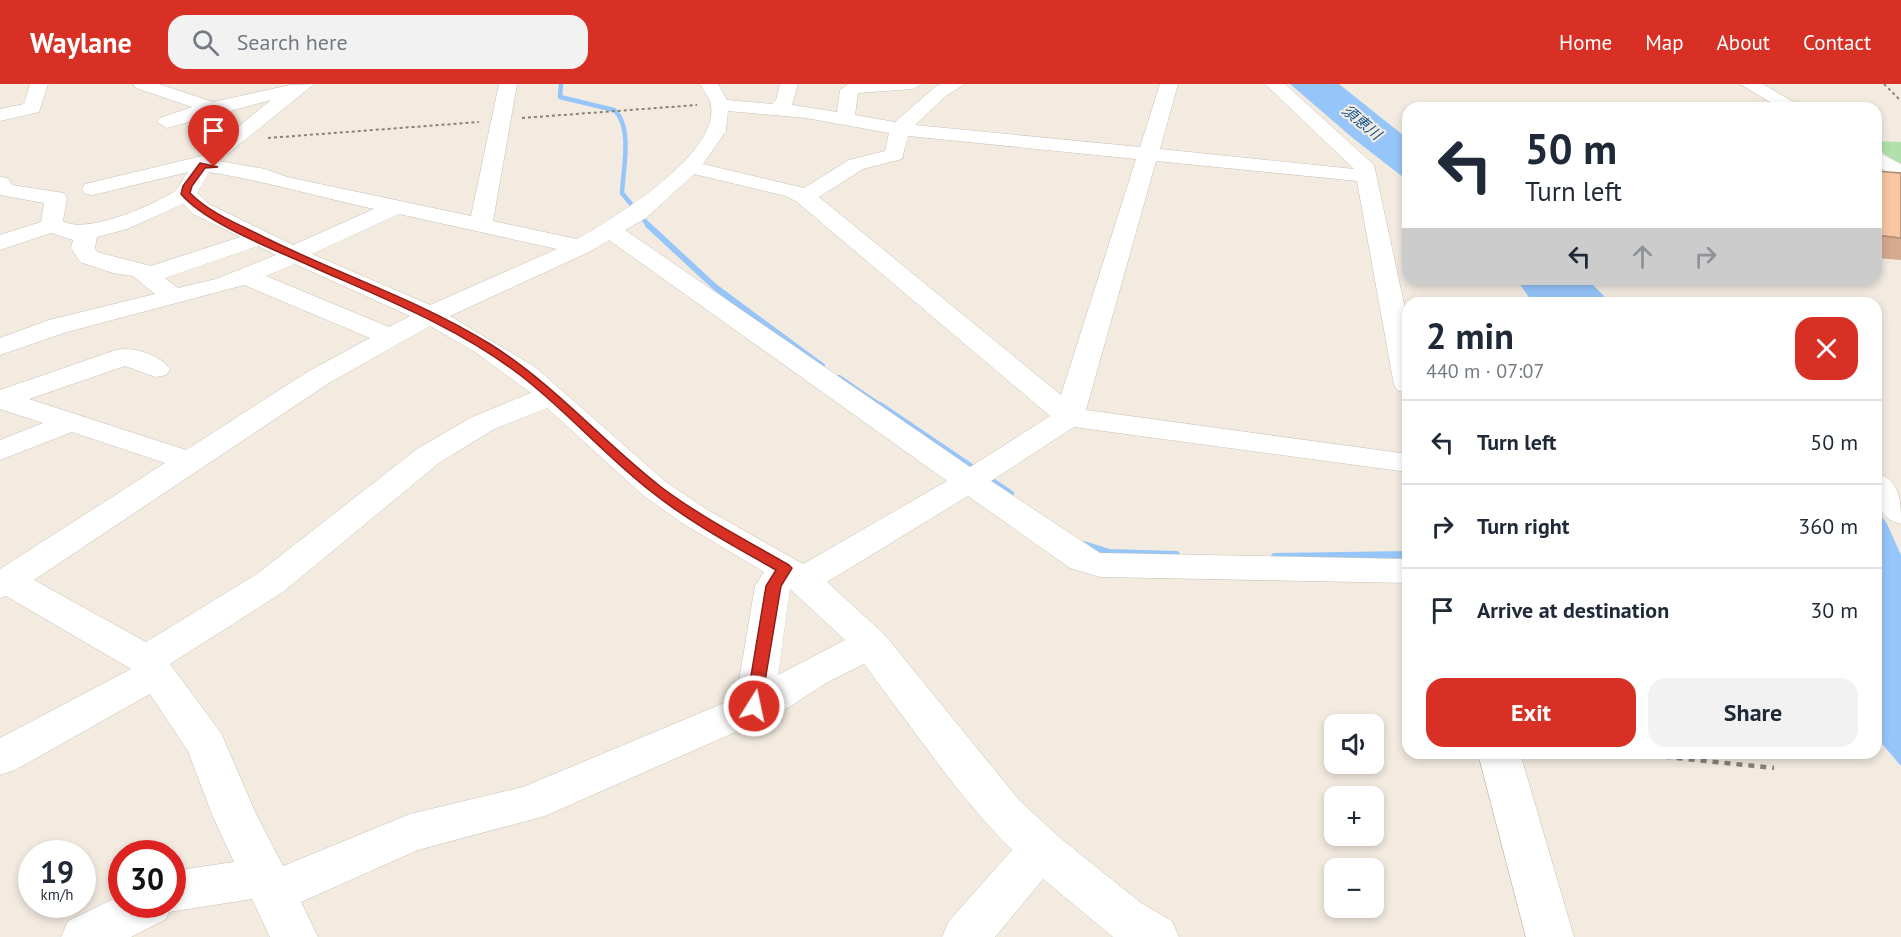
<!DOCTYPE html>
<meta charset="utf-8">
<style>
body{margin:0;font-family:"PT Sans","Noto Sans JP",sans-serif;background:#f2f2f3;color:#1f2937;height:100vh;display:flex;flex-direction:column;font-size:22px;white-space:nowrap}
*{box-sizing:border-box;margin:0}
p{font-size:20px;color:#747a83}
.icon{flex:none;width:33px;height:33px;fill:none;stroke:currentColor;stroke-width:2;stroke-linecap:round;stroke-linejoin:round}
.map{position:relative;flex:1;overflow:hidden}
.sheet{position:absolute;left:1402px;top:213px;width:480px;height:462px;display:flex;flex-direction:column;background:#fff;border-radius:18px;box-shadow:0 3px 9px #0003}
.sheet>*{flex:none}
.guide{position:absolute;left:1402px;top:18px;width:480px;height:183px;border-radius:18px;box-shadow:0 3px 9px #0003;background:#fff;color:#1f2937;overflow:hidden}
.controls{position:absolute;left:1324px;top:630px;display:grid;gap:12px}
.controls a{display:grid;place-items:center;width:60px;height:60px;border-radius:12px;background:#fff;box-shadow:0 3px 9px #0003;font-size:30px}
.speed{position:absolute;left:18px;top:756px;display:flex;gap:12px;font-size:30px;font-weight:700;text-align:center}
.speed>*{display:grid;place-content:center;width:78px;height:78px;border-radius:50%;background:#fff;box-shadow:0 3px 9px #0003;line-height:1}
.speed small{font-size:15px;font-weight:400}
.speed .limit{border:9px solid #d22;background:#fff;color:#111}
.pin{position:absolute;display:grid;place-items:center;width:51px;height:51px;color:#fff;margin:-62px -26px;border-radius:50% 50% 50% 0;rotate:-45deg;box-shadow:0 0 6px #0007}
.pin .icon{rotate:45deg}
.me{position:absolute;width:66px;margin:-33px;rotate:10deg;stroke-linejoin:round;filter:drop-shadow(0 0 4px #0008)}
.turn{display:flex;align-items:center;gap:21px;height:126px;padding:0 24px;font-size:27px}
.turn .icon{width:78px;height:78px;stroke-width:2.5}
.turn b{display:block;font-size:42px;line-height:51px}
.lanes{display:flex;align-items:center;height:57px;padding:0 24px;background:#0003;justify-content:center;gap:30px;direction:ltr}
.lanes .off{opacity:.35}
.round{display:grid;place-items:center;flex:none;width:63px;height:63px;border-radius:18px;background:#f2f2f3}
.head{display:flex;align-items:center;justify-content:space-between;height:102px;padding:0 24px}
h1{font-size:36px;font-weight:700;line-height:45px}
.button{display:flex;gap:12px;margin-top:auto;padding:12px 24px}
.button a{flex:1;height:69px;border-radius:18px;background:#d93025;color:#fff;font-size:24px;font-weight:700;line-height:69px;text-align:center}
.button a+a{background:#f2f2f3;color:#1f2937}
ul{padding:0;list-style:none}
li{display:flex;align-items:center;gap:18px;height:84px;padding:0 24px;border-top:2px solid #e0e1e3}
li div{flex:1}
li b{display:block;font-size:22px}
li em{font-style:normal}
header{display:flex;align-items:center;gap:36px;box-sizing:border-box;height:84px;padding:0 30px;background:#d93025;color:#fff}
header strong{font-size:28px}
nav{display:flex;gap:33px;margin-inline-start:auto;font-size:21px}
.search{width:420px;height:54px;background:#f2f2f3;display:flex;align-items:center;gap:15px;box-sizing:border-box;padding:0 21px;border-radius:18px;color:#747a83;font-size:22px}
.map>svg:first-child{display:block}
.green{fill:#b2e0ac}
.water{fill:#96c5fa}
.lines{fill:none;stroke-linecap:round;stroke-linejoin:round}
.stream-far2{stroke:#96c5fa;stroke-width:4.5}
.stream-far1{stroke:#96c5fa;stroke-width:6}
.stream{stroke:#96c5fa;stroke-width:8}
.minor-casing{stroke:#c7c0b5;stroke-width:1}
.major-casing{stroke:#c7c0b5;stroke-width:1}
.path-far1{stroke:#87827b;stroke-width:2;stroke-dasharray:3 3;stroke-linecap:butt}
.path{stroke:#87827b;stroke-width:4.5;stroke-dasharray:6 6;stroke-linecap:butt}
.minor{fill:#fff;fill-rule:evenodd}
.major{fill:#fff;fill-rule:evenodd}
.wall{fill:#d5aa8e}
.building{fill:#f8c6a5;stroke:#ae8b74;stroke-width:1.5}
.route{fill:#d93025;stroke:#8d1f18;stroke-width:1.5}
.labels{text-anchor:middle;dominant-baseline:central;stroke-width:4.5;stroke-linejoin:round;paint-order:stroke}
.far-water-label{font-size:15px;font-style:italic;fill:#105392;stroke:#f3ebe0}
</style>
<header>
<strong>Waylane</strong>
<div class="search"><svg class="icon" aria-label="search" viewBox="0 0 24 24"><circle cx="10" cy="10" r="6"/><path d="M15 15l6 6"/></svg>Search here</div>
<nav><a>Home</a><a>Map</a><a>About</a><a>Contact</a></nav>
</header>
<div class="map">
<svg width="1901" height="853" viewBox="0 0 1901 853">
<rect width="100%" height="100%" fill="#f3ebe0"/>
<!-- green -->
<path class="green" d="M1876,57L1901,58V81L1877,65Z"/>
<!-- water -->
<path class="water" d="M1290,0H1339L1408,55V97L1354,55Z
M1516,195H1587L1611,219H1533Z
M1877,425L1887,440L1901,471V682L1877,654Z"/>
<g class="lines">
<!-- stream-far2 -->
<path class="stream-far2" d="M561,0L560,13L614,26C633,42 623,86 622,109L649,142"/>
<!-- stream-far1 -->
<path class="stream-far1" d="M648,141L715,203L822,282
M839,294L883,324"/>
<!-- stream -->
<path class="stream" d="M880,322L1010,410
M1084,461L1109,469L1176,471
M1275,473L1408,471"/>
<!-- minor casing -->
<g class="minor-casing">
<path id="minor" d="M30,0H48L39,28L0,37V25L24,20Z
M133,0H159L213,18L290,1L314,0L219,77L265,85L287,93L471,132L499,0H517L493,137L577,155C614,134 719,71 711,21C710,14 703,6 700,0H718L727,16L772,20L776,16L780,0H798L792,21L837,28L840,6L848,0H922L913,5L858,9L855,31L895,38L935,3L941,0H965L947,11L915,41L1140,63L1160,0H1178L1160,65L1354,85L1265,0H1285L1374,81L1408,238V309L1398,307L1394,301L1357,97L1156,77L1086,326L1408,370V388L1074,343L991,397L1100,469L1408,475V499L1100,493L1070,484L968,412L827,498L884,550L1019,716L1059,753L1141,819L1172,837L1179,853H1113L1043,795L995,853H942L949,837L1012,766C956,710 912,643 864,580L828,598L783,627L545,732L418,766L301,818L318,853H270L252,815L169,828L166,835L131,853H61L68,837L122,811V820H172V787L234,778L213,733L188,667L150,610L15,686L0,691V654L131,585L6,512L0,514V485L165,379L72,348L0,376V356L43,339L0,325V306L116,266C132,262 161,271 170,285L166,291L156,293L125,282L29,315L186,366L309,287L370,254L244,201L67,248L0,271V254L49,236L155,210L133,192L113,189L80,178L71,164L73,156L51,149L0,166V151L41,138L44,119L0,111V93L8,94L12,101L64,109L67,114L63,137C85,151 154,121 175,107C180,103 183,93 188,88L93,111L85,110L82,105L85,100L202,72L271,16L167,44L157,38L160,34L192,23L136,4ZM728,27L806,34L889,49L885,67L849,76L804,104L703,80L726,47ZM908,52L1136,75L1061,311L819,113L863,85L902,75ZM209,88C265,97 319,113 374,125L293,161L209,120L197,109ZM694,90L786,112L797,118L1050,332L970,383L625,146L646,134ZM183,120L193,130L240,153L151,182L97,168L95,164L97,153L127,145ZM399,130L557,165L430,221L312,170ZM609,156L947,397L803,480L706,425L666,398L535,283L450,232L589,168ZM258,162L276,171L216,195L178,204L165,194ZM295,180L410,232L389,243L266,192ZM430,242L475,268L531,309L472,333L417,365L257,490L146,558L34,496L329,299ZM547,324L644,412L682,439L764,488L755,502L736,614L523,703L410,730L283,782L256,730L221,649L170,580L283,508L439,379L494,345ZM790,505L845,556L778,591Z
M1876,389C1901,396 1901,418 1901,440C1875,434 1876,412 1876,389Z
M1478,669H1520L1574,853H1526Z"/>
</g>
<!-- major casing -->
<g class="major-casing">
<path id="major" d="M1740,0H1763L1803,24H1780Z
M1876,67L1901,80V95L1876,82Z"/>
</g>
<!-- path-far1 -->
<path class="path-far1" d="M1884,0L1901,17
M522,34L697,21
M268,54L479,38"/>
<!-- path -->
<path class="path" d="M1629,669L1774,684"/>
<!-- minor -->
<use href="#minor" class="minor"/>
<!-- major -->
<use href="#major" class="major"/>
</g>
<!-- wall -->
<path class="wall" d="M1876,87L1901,89V176L1876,174Z"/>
<!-- building -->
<path class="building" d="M1876,87L1901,89V154L1876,151Z"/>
<!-- route -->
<path class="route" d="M200,79L218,83L205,84L192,102L190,109C212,131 241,141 268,155C341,191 421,217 490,260C554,300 602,357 661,403C701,433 746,456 789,481L792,484L781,502L760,627L754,629L746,622L766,502L776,486C734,462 691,439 653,409C606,373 567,327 520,291C459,244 385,215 315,184C278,167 206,140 181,110L183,102Z"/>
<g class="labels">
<!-- far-water labels -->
<g class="far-water-label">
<text transform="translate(1362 38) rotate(39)">須恵川</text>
</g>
</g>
</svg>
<div class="controls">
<a><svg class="icon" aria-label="sound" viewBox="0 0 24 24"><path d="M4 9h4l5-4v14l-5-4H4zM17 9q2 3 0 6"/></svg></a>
<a>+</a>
<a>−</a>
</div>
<div class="speed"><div>19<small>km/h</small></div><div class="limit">30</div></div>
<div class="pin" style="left:214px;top:83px;background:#d93025"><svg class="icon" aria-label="arrive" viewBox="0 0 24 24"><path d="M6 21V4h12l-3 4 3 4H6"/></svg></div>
<svg class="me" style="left:754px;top:622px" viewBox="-20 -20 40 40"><circle r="17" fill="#d93025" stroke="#fff" stroke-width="3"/><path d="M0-11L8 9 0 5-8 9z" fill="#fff"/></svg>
<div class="guide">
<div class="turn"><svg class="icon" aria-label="left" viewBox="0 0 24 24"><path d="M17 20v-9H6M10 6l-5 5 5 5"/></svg><div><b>50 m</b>Turn left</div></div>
<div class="lanes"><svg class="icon" aria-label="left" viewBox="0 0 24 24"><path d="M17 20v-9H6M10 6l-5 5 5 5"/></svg><svg class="icon off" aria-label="ahead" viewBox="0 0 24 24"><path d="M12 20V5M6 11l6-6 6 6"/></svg><svg class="icon off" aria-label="right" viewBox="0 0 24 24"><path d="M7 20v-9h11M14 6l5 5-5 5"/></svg></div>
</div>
<section class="sheet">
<div class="head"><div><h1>2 min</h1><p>440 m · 07:07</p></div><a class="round" style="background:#d93025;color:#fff"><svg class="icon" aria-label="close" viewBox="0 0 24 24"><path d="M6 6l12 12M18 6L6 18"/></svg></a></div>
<ul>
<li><svg class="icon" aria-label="left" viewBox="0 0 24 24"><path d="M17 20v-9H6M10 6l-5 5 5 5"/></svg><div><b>Turn left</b></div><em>50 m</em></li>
<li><svg class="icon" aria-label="right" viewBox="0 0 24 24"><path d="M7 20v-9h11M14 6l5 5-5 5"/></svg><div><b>Turn right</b></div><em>360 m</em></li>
<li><svg class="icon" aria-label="arrive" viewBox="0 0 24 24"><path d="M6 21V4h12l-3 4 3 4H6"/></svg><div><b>Arrive at destination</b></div><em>30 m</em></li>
</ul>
<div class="button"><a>Exit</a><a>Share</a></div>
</section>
</div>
